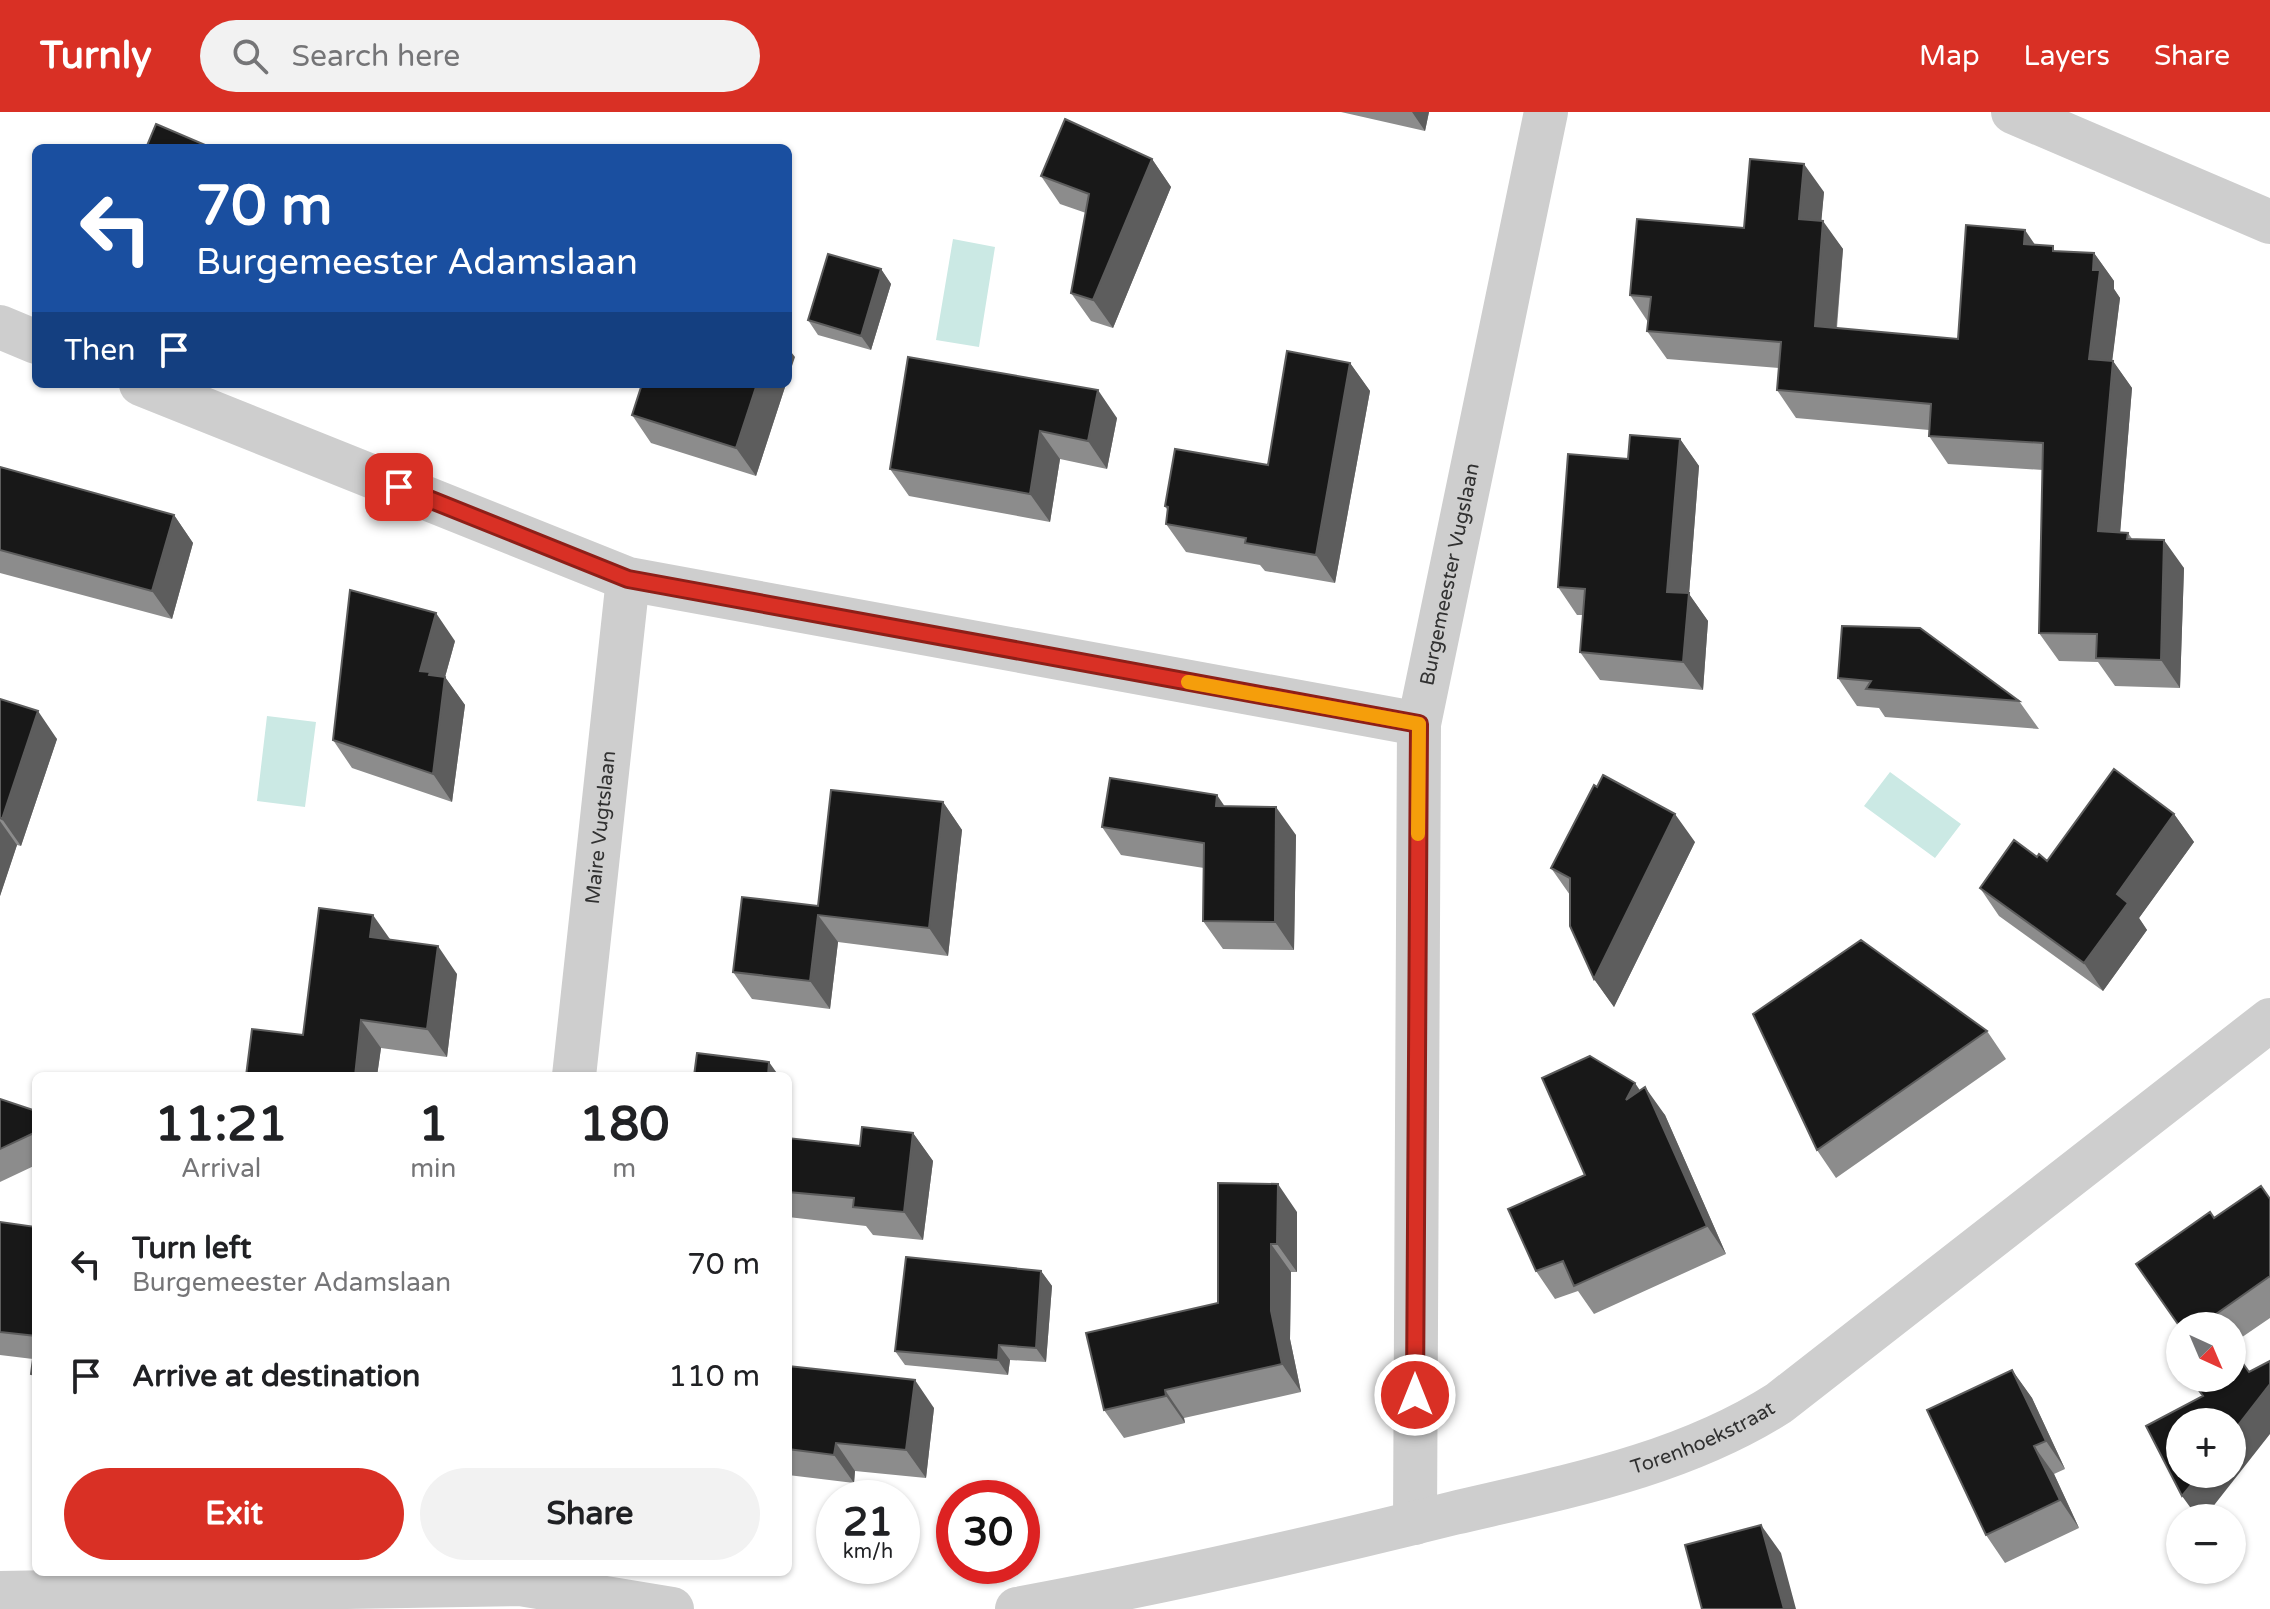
<!DOCTYPE html>
<meta charset="utf-8">
<style>
body{margin:0;font-family:"Varela Round",sans-serif;background:#f2f2f2;color:#202124;height:100vh;display:flex;flex-direction:column;font-size:30px;white-space:nowrap}
*{box-sizing:border-box;margin:0}
p{font-size:26px;color:#757577}
.icon{flex:none;width:44px;height:44px;fill:none;stroke:currentColor;stroke-width:2;stroke-linecap:round;stroke-linejoin:round}
.map{position:relative;flex:1;overflow:hidden}
.side{position:absolute;left:32px;top:960px;width:760px;height:504px;display:flex;flex-direction:column;background:#fff;border-radius:12px;box-shadow:0 2px 6px #0004}
.side>*{flex:none}
.top-card{position:absolute;left:32px;top:32px;width:760px;height:244px;border-radius:12px;box-shadow:0 2px 6px #0004;background:#1a4fa0;color:#fff;overflow:hidden}
.needle{width:52px;rotate:136deg}
.controls{position:absolute;left:2166px;top:1200px;display:grid;gap:16px}
.controls a{display:grid;place-items:center;width:80px;height:80px;border-radius:50%;background:#fff;box-shadow:0 2px 6px #0004;font-size:40px}
.speed{position:absolute;left:816px;top:1368px;display:flex;gap:16px;font-size:40px;font-weight:700;text-align:center}
.speed>*{display:grid;place-content:center;width:104px;height:104px;border-radius:50%;background:#fff;box-shadow:0 2px 6px #0004;line-height:1}
.speed small{font-size:20px;font-weight:400}
.speed .limit{border:12px solid #d22;background:#fff;color:#111}
.pin{position:absolute;display:grid;place-items:center;width:68px;height:68px;color:#fff;margin:-34px;border-radius:16px;box-shadow:0 4px 12px #0006}
.me{position:absolute;width:88px;margin:-44px;rotate:0deg;stroke-linejoin:round;filter:drop-shadow(0 0 6px #0008)}
.turn{display:flex;align-items:center;gap:28px;height:168px;padding:0 32px;font-size:36px}
.turn .icon{width:104px;height:104px;stroke-width:2.5}
.turn b{display:block;font-size:56px;line-height:68px}
.then{display:flex;align-items:center;height:76px;padding:0 32px;background:#0003;gap:16px;font-size:30px}
.eta{display:flex;justify-content:space-evenly;align-items:center;height:136px;text-align:center}
.eta b{font-size:48px;font-weight:700;line-height:56px}
.primary-button{display:flex;gap:16px;margin-top:auto;padding:16px 32px}
.primary-button a{flex:1;height:92px;border-radius:48px;background:#d93025;color:#fff;font-size:32px;font-weight:700;line-height:92px;text-align:center}
.primary-button a+a{background:#f2f2f2;color:#202124}
ul{padding:0;list-style:none}
li{display:flex;align-items:center;gap:24px;height:112px;padding:0 32px}
li div{flex:1}
li b{display:block;font-size:30px}
li em{font-style:normal}
header{display:flex;align-items:center;gap:48px;box-sizing:border-box;height:112px;padding:0 40px;background:#d93025;color:#fff}
header strong{font-size:38px}
nav{display:flex;gap:44px;margin-inline-start:auto;font-size:28px}
.search{width:560px;height:72px;background:#f2f2f2;display:flex;align-items:center;gap:20px;box-sizing:border-box;padding:0 28px;border-radius:44px;color:#757577;font-size:30px}
.map>svg:first-child{display:block}
.water{fill:#cbe9e4}
.lines{fill:none;stroke-linecap:round;stroke-linejoin:round}
.minor{stroke:#cecece;stroke-width:44}
.wall{fill:#8c8c8c}
.shaded-wall{fill:#5d5d5d}
.building{fill:#181818;stroke:#5d5d5d;stroke-width:2}
.route-casing{stroke:#8d1f18;stroke-width:20}
.route{stroke:#d93025;stroke-width:14}
.slow{stroke:#f59e0b;stroke-width:14}
.labels{text-anchor:middle;dominant-baseline:central;stroke-width:8;stroke-linejoin:round;paint-order:stroke}
.street-label{font-size:20px;fill:#313131;stroke:#fff}
</style>
<header>
<strong>Turnly</strong>
<div class="search"><svg class="icon" aria-label="search" viewBox="0 0 24 24"><circle cx="10" cy="10" r="6"/><path d="M15 15l6 6"/></svg>Search here</div>
<nav><a>Map</a><a>Layers</a><a>Share</a></nav>
</header>
<div class="map">
<svg width="2270" height="1497" viewBox="0 0 2270 1497">
<rect width="100%" height="100%" fill="#fff"/>
<!-- water -->
<path class="water" d="M953,127L995,135L979,235L936,228Z
M267,604L316,610L305,695L257,689Z
M1890,660L1961,712L1935,746L1864,694Z"/>
<g class="lines">
<!-- minor -->
<g class="minor">
<path d="M2013,0L2270,110"/>
<path d="M0,215L36,230"/>
<path d="M141,272L628,467L1419,612"/>
<path id="s1" d="M574,964L628,467"/>
<path id="s2" d="M1415,1411L1419,612L1546,0"/>
<path d="M0,1481L520,1472L672,1497"/>
<path id="s3" d="M1017,1497C1164,1470 1310,1437 1454,1401C1565,1375 1682,1353 1779,1291L2270,908"/>
</g>
</g>
<!-- wall -->
<path class="wall" d="M1341,0H1429L1425,19Z
M1152,47L1171,75L1113,216L1091,209L1071,181L1086,101L1060,92L1041,64Z
M1824,80L1821,109L1843,137L1837,216L1958,227L2035,133L2057,139L2094,141L2114,169V177L2120,186L2112,248L2132,276L2120,420L2128,421L2133,428L2184,456L2180,576L2115,574L2098,550L2059,549L2039,521L2043,358L1948,352L1929,324V318L1796,306L1777,278L1779,256L1667,247L1647,219L1648,210L1630,183Z
M881,157L891,172L871,238L818,223L808,208Z
M908,245L1117,306L1107,357L1060,347L1050,410L909,384L890,357Z
M1350,251L1370,279L1335,471L1265,459L1260,453L1186,440L1166,412L1168,399L1165,394L1268,353Z
M786,272L756,364L651,331L632,303Z
M1680,327L1699,354L1689,482L1708,509L1703,578L1600,568L1580,540L1583,503H1577L1558,475L1628,347Z
M0,355L174,403L193,431L172,507L0,461Z
M1842,514L2019,589L2039,617L1885,605L1879,596L1857,594L1838,566Z
M455,529L445,565L465,593L452,690L352,656L333,628Z
M0,587L57,627L21,734L17,733L0,784Z
M943,690L962,718L948,844L838,830L830,897L752,887L733,860L818,794Z
M1224,694L1296,723L1294,838L1223,837L1203,809L1204,756L1121,743L1102,715Z
M2174,702L2194,730L2139,806L2147,818L2103,879L1999,804L1980,776L2037,745L2047,749Z
M1695,730L1614,895L1594,867L1570,783L1551,756Z
M391,828L457,862L447,945L381,936L377,964H246L303,923Z
M1987,919L2006,947L1836,1066L1817,1038Z
M1640,978L1665,1003L1726,1142L1594,1202L1578,1179L1555,1187L1536,1159Z
M0,987L36,999V1053L0,1070Z
M913,1021L933,1049L923,1128L873,1123L866,1114L788,1105V1026L860,1034Z
M2270,1087V1206L2232,1232V1214H2180L2214,1106Z
M1297,1100V1160H1291L1290,1227L1301,1280L1184,1306L1185,1311L1124,1326L1104,1298L1218,1191Z
M0,1110L36,1115V1269L31,1262L33,1247L0,1243Z
M1041,1159L1052,1174L1046,1250L1010,1248L1008,1263L905,1253L895,1239Z
M788,1254L934,1296L926,1366L855,1359L854,1371L788,1363Z
M2012,1258L2032,1286L2065,1357L2054,1362L2079,1416L2005,1451L1986,1423Z"/>
<!-- shaded-wall -->
<path class="shaded-wall" d="M1412,0H1429L1425,19Z
M1152,47L1171,75L1113,216L1093,188Z
M1804,52L1824,80L1819,135L1799,107Z
M1823,109L1843,137L1834,242L1815,214Z
M2025,118L2044,146L2024,132Z
M2094,141L2114,169V177L2120,186L2109,275L2089,247Z
M881,157L891,172L871,238L861,224Z
M788,236L795,245L788,266Z
M2113,249L2132,276L2118,447L2098,419Z
M1350,251L1370,279L1335,471L1316,443Z
M757,272H786L756,364L736,336Z
M1098,278L1117,306L1107,357L1088,329Z
M1040,319L1060,347L1050,410L1030,382Z
M1680,327L1699,354L1689,482L1708,509L1703,578L1683,550L1667,480Z
M174,403L193,431L172,507L152,479Z
M2164,428L2184,456L2180,576L2161,548Z
M436,501L455,529L445,565L465,593L452,690L433,662L420,559Z
M38,599L57,627L21,734L2,707Z
M1217,683L1236,711L1216,694Z
M943,690L962,718L948,844L929,816Z
M1276,695L1296,723L1294,838L1275,810Z
M1675,702L1695,730L1614,895L1594,867Z
M2174,702L2194,730L2139,806L2147,818L2103,879L2084,851L2117,782Z
M0,709L17,733L0,784Z
M373,803L392,830L370,825Z
M818,803L838,830L830,897L810,869Z
M438,834L457,862L447,945L427,917Z
M361,908L381,936L377,964H355Z
M769,950L779,964H768Z
M1635,971L1654,999L1626,988Z
M1645,975L1665,1003L1726,1142L1707,1114Z
M913,1021L933,1049L923,1128L904,1100Z
M1278,1072L1297,1100V1160L1277,1132Z
M1271,1132L1291,1160L1290,1227L1301,1280L1282,1252L1271,1199Z
M1041,1159L1052,1174L1046,1250L1036,1236Z
M999,1233L1010,1248L1008,1263L998,1248Z
M2012,1258L2032,1286L2065,1357L2046,1329Z
M915,1268L934,1296L926,1366L906,1338Z
M2270,1272V1322L2204,1406H2198L2182,1384L2200,1362H2232V1321Z
M1165,1278L1184,1306L1185,1311L1166,1284Z
M836,1331L855,1359L854,1371L834,1343Z
M2034,1334L2054,1362L2079,1416L2060,1388Z
M1761,1413L1781,1441L1796,1497H1784Z"/>
<!-- building -->
<path class="building" d="M1065,7L1152,47L1093,188L1071,181L1089,82L1041,64Z
M156,12L212,36H146Z
M1750,47L1804,52L1799,107L1823,109L1815,214L1958,227L1966,113L2025,118L2024,132L2053,134V139L2094,141L2093,158H2100L2089,247L2113,249L2098,419L2128,421L2127,427L2164,428L2161,548L2096,546L2097,522L2039,521L2043,331L1929,324L1931,292L1777,278L1781,230L1647,219L1651,185L1630,183L1637,107L1744,116Z
M828,142L881,157L861,224L808,208Z
M1287,239L1350,251L1316,443L1245,431L1246,426L1166,412L1168,395L1165,394L1175,337L1268,353Z
M908,245L1098,278L1088,329L1040,319L1030,382L890,357Z
M642,272H757L736,336L632,303Z
M1630,323L1680,327L1667,480L1689,481L1683,550L1580,540L1585,477L1558,475L1568,342L1628,347Z
M0,355L174,403L152,479L0,438Z
M350,478L436,501L420,559L430,560L429,563L445,565L433,662L333,628Z
M1842,514L1920,516L2019,589L1866,577L1871,569L1838,566Z
M0,587L38,599L2,707L0,706Z
M2114,657L2174,702L2117,782L2128,791L2084,851L1980,776L2014,728L2037,745L2039,742L2047,749Z
M1603,663L1675,702L1594,867L1570,814V766L1551,756L1594,673L1597,675Z
M1110,666L1217,683L1216,694L1276,695L1275,810L1203,809L1204,731L1102,715Z
M831,678L943,690L929,816L818,803L810,869L733,860L742,785L818,794Z
M319,796L373,803L370,825L438,834L427,917L361,908L355,964H246L252,917L303,923Z
M1861,828L1987,919L1817,1038L1753,902Z
M697,941L769,950L768,964H694Z
M1590,944L1635,971L1626,988L1645,975L1707,1114L1574,1174L1563,1149L1536,1159L1508,1097L1585,1063L1542,966Z
M0,987L36,999V1020L0,1037Z
M862,1015L913,1021L904,1100L853,1095L854,1086L788,1080V1026L860,1034Z
M1218,1071L1278,1072L1277,1132H1271V1199L1282,1252L1165,1278L1166,1284L1104,1298L1086,1221L1218,1191Z
M2261,1074L2270,1087V1164L2199,1214L2180,1215L2136,1152L2210,1100L2214,1106Z
M0,1110L36,1115V1263L31,1262L36,1224L0,1220Z
M906,1145L1041,1159L1036,1236L999,1233L998,1248L895,1239Z
M2232,1236L2249,1260L2270,1249V1272L2232,1321V1310H2180V1362H2200L2182,1384L2146,1314L2203,1284L2190,1266H2232Z
M2180,1241V1252L2175,1245Z
M788,1254L915,1268L906,1338L836,1331L834,1343L788,1337Z
M2012,1258L2046,1329L2034,1334L2060,1388L1986,1423L1927,1298Z
M1761,1413L1784,1497H1702L1685,1433Z"/>
<g class="lines">
<!-- route casing -->
<g class="route-casing">
<path id="route" d="M399,375L628,467L1419,612L1415,1283"/>
</g>
<!-- route -->
<use href="#route" class="route"/>
<!-- slow -->
<path class="slow" d="M1188,570L1419,612L1418,722"/>
</g>
<g class="labels">
<!-- street labels -->
<g class="street-label">
<text stroke="none"><textPath href="#s2" startOffset="952">Burgemeester Vugslaan</textPath></text>
<text stroke="none"><textPath href="#s1" startOffset="250">Maire Vugtslaan</textPath></text>
<text stroke="none"><textPath href="#s3" startOffset="708">Torenhoekstraat</textPath></text>
</g>
</g>
</svg>
<div class="controls">
<a><svg class="needle" viewBox="-14 -14 28 28"><path d="M0-13l5 13h-10z" fill="#e53935"/><path d="M0 13l5-13h-10z" fill="#757577"/></svg></a>
<a>+</a>
<a>−</a>
</div>
<div class="speed"><div>21<small>km/h</small></div><div class="limit">30</div></div>
<div class="pin" style="left:399px;top:375px;background:#d93025"><svg class="icon" aria-label="arrive" viewBox="0 0 24 24"><path d="M6 21V4h12l-3 4 3 4H6"/></svg></div>
<svg class="me" style="left:1415px;top:1283px" viewBox="-20 -20 40 40"><circle r="17" fill="#d93025" stroke="#fff" stroke-width="3"/><path d="M0-11L8 9 0 5-8 9z" fill="#fff"/></svg>
<div class="top-card">
<div class="turn"><svg class="icon" aria-label="left" viewBox="0 0 24 24"><path d="M17 20v-9H6M10 6l-5 5 5 5"/></svg><div><b>70 m</b>Burgemeester Adamslaan</div></div>
<div class="then">Then<svg class="icon" aria-label="arrive" viewBox="0 0 24 24"><path d="M6 21V4h12l-3 4 3 4H6"/></svg></div>
</div>
<section class="side">
<div class="eta">
<div><b>11:21</b><p>Arrival</p></div>
<div><b>1</b><p>min</p></div>
<div><b>180</b><p>m</p></div>
</div>
<ul>
<li><svg class="icon" aria-label="left" viewBox="0 0 24 24"><path d="M17 20v-9H6M10 6l-5 5 5 5"/></svg><div><b>Turn left</b><p>Burgemeester Adamslaan</p></div><em>70 m</em></li>
<li><svg class="icon" aria-label="arrive" viewBox="0 0 24 24"><path d="M6 21V4h12l-3 4 3 4H6"/></svg><div><b>Arrive at destination</b></div><em>110 m</em></li>
</ul>
<div class="primary-button"><a>Exit</a><a>Share</a></div>
</section>
</div>
